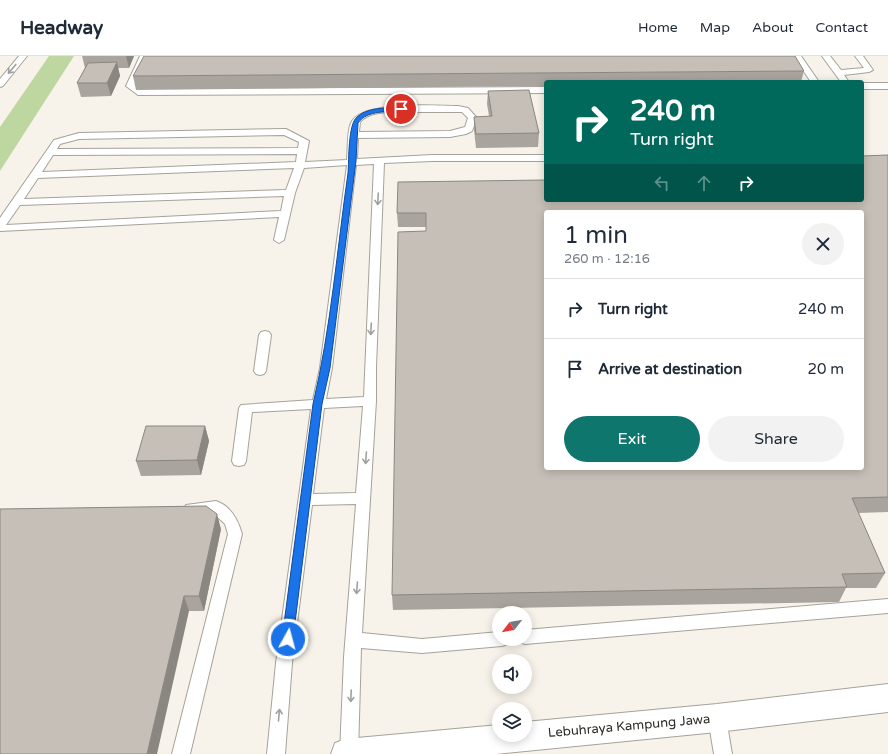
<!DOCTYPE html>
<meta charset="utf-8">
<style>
body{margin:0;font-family:"Varela Round",sans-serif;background:#f2f2f3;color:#1f2937;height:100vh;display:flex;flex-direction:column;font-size:15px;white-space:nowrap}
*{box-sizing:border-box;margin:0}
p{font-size:13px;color:#747a83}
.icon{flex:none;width:22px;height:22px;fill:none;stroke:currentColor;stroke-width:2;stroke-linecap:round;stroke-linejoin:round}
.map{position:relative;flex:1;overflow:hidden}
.side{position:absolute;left:544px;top:154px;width:320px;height:260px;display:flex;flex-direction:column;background:#fff;border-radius:4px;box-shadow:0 2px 10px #0003}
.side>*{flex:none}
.hud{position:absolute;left:544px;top:24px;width:320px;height:122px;border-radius:4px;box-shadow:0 2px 10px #0003;background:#00695c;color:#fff;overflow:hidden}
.needle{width:26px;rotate:239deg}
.controls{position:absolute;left:492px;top:550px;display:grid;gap:8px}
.controls a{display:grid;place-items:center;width:40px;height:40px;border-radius:50%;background:#fff;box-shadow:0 2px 10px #0003;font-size:20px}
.pin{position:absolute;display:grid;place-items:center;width:34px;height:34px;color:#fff;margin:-17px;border:2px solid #fff;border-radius:50%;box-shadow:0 1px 4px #0007}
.me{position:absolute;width:44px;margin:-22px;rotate:7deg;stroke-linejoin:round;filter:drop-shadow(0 0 3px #0008)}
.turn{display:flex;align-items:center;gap:14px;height:84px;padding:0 20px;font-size:18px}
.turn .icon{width:52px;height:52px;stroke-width:2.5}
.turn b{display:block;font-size:28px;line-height:34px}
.lanes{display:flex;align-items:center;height:38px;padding:0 20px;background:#0003;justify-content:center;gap:20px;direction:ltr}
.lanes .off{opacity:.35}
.round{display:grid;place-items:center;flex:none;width:42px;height:42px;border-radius:21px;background:#f2f2f3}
.head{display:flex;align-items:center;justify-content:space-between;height:68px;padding:0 20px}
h1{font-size:24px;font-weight:600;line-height:30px}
.action{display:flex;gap:8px;margin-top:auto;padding:8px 20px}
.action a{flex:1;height:46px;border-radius:24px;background:#0f766e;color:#fff;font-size:16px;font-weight:600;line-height:46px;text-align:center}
.action a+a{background:#f2f2f3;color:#1f2937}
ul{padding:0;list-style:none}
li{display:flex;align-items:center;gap:12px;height:60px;padding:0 20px;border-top:1px solid #e0e1e3}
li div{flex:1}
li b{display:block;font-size:15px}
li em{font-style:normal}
header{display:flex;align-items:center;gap:24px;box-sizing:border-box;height:56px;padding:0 20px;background:#fff;border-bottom:1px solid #e0e1e3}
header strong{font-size:19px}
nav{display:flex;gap:22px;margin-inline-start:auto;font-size:14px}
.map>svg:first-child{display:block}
.water{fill:#bed7a0}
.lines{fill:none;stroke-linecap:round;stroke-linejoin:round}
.service-casing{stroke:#a6a29a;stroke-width:2}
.tertiary-casing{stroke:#a6a29a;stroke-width:2}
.service{fill:#fff;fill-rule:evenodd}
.tertiary{fill:#fff;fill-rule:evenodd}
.wall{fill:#a9a49d}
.shaded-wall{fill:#8a8680}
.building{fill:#c5bfb7;stroke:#8a8680;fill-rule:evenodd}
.oneway{stroke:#a0a09e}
.route{fill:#1a73e8;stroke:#114b97}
.labels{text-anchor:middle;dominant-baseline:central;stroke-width:3;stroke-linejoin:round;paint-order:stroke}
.near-street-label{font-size:13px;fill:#2c2b27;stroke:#fff}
</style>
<header>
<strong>Headway</strong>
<nav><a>Home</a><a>Map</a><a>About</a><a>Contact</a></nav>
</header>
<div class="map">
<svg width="888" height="698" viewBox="0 0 888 698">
<rect width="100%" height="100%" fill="#f7f3ea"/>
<!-- water -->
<path class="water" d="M49,0H74L0,115V71Z"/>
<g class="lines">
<!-- service casing -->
<g class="service-casing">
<path id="service" d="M19,0H27L3,30L0,31V23Z
M140,0H148L135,29L140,33L546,31V37L138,39L126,30Z
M793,0H801L819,26H811Z
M822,0H830L841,14L864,12L855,0H863L873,14L869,16L844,19L849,26H841Z
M862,27H888V33H862Z
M458,50L468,52L477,62L472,75L466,78L450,81L358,82L357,103L432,99H546V105H432L384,107L376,311V345L362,577L422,583L499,576V583H510L508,588L502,590L422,597L361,592L358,698H340L344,601L356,448L312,449L292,607L285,698H267L276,607L311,353L252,356L246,405L244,409L239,410L234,409L232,405L239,352L241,349L313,344L320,312L347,109L304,112L295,137L284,184L279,187L274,184L279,161L0,175V162L54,84L79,77L286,73L309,85L305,106L347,104C348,94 347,75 351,67C361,44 436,50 458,50ZM401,56H462L468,62L465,71L450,75L359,76L360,66C369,55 388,56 401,56ZM284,79L299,86L298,92L57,93L60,88L79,83ZM297,98L296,106L42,116L53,99ZM374,108L364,341L326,343L332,312L356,109ZM294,112L286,134L24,143L38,122ZM284,140L281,155L6,169L20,149ZM363,350L356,437L313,438L324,352Z
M265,275L269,276L271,279L266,315L264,318L260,319L256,318L254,315L259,279L261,276Z
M216,445C231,450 238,464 242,478L190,698H172L228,478L225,468L213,457L191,459L186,457L184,453L186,449Z
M888,543V557L525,588L519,586L518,583H525V574Z
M717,654L723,656L726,662L732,698H714L708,662L711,656Z"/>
</g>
<!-- tertiary casing -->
<g class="tertiary-casing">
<path id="tertiary" d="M888,628V656L717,676L496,698H331L335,687L346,683L499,669V679H525V666L717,648Z"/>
</g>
<!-- service -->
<use href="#service" class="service"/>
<!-- tertiary -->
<use href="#tertiary" class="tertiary"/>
</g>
<!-- wall -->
<path class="wall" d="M82,0H134L129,12H118L120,20L111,40L81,41L77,27L85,12Z
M804,15L801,26H546V30L136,34L133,20Z
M488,35L539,77L538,91L476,92L474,74V61L489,60L487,48Z
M888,99V456L858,457L885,517L876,532H846L839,546L393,554L392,539L426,175V171H398L397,157L546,144Z
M205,370L209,385L201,419L141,420L136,405Z
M221,473L204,555H189L0,698Z"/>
<!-- shaded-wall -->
<path class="shaded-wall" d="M126,0H134L129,12Z
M117,6L120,20L111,40L107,27Z
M205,370L209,385L201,419L197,404Z
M217,458L221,473L204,555L199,540Z
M184,540L189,555L157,698H147Z"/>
<!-- building -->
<path class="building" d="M144,0H795L804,15L133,20Z
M117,6L107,27H77L88,7Z
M529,34L539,77L476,78L474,61L492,60L488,35Z
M888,99V441L852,442L885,517L842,518L847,531L392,539L398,176L426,175V157H397L398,126L546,124V144H862V100ZM546,156H862V412H546Z
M146,370H205L197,404L136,405Z
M206,450L217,458L199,540H184L147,698H0V453Z"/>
<!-- one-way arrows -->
<defs><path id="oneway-shaft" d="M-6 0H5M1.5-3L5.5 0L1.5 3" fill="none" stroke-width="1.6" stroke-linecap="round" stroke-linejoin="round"/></defs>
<g class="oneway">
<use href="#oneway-shaft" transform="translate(12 13) rotate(130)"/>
<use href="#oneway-shaft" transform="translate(378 143) rotate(93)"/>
<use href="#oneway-shaft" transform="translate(371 273) rotate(93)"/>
<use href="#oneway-shaft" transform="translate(366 402) rotate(94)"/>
<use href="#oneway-shaft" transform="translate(357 532) rotate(94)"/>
<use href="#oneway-shaft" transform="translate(351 640) rotate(92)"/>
<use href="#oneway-shaft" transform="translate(279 659) rotate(-85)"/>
</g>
<!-- route -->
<path class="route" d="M401,51L403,52V54C388,57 368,53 358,67L356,105L330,312L322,348L293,583L292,587L288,588L283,587L282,583L313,348C331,272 337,194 348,117C349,104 348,68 357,61C367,51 388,52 401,51Z"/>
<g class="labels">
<!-- near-street labels -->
<g class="near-street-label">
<text transform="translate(629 670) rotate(-5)">Lebuhraya Kampung Jawa</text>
</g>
</g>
</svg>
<div class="controls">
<a><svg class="needle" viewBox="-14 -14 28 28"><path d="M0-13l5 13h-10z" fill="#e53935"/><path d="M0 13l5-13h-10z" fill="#747a83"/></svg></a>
<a><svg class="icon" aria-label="sound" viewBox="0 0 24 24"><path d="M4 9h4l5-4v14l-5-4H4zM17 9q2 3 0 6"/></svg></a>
<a><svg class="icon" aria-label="layers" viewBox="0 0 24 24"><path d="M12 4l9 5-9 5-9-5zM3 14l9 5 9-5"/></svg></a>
</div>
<div class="pin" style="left:401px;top:53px;background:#d93025"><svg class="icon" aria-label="arrive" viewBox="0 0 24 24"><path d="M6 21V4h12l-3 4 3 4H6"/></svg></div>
<svg class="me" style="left:288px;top:583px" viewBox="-20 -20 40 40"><circle r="17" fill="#1a73e8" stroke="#fff" stroke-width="3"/><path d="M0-11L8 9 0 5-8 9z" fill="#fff"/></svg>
<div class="hud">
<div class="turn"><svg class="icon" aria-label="right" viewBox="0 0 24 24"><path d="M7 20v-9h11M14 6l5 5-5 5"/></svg><div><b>240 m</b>Turn right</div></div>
<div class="lanes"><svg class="icon off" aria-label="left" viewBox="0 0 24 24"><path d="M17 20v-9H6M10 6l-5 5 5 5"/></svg><svg class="icon off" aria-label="ahead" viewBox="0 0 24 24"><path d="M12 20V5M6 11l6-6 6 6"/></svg><svg class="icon" aria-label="right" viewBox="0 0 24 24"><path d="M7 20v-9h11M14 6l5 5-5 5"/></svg></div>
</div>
<section class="side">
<div class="head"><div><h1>1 min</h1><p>260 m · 12:16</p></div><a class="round"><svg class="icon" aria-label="close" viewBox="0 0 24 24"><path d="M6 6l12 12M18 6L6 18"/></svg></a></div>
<ul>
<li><svg class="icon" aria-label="right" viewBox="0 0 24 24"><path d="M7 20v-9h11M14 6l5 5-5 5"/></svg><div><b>Turn right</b></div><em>240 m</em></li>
<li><svg class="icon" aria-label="arrive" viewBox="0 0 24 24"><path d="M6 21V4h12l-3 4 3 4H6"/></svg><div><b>Arrive at destination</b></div><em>20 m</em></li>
</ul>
<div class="action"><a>Exit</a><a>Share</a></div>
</section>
</div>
